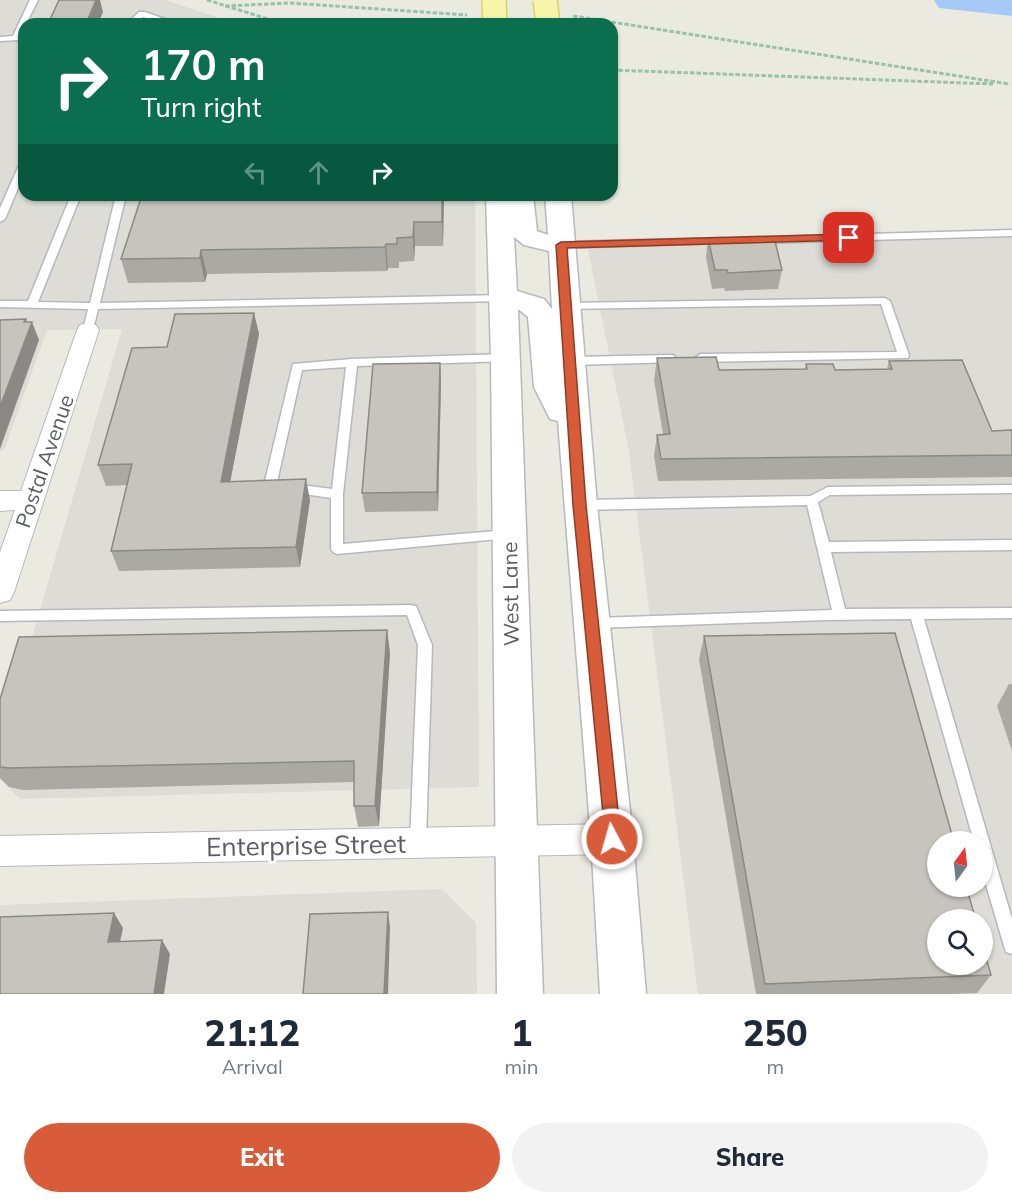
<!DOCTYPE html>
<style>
body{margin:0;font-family:Mulish,sans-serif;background:#f2f2f3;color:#1f2937;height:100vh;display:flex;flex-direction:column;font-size:22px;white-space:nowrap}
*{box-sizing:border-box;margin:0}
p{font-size:20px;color:#747a83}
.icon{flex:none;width:33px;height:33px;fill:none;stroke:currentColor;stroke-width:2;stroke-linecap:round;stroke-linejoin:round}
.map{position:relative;height:994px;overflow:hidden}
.side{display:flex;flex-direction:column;background:#fff;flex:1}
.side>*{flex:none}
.guide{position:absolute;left:18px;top:18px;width:600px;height:183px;border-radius:18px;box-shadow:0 2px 4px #0004;background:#0b6e4f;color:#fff;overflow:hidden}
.needle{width:39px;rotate:15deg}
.controls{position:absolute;left:927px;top:831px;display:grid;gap:12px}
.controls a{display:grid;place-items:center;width:66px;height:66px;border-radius:50%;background:#fff;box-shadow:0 2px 4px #0004;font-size:30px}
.pin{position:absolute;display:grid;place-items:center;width:51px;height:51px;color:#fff;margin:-26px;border-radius:12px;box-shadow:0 3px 9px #0006}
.me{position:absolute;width:66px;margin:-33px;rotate:354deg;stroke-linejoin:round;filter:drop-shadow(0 0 4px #0008)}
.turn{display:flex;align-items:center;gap:21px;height:126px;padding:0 24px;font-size:27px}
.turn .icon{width:78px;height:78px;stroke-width:2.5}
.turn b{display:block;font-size:42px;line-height:51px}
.lanes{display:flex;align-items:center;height:57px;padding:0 24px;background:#0003;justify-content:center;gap:30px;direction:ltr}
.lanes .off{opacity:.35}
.eta{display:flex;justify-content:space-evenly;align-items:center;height:102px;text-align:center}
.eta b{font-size:36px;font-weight:800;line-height:42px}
.primary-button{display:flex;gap:12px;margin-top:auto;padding:12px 24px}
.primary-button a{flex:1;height:69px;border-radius:36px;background:#d95c3a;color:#fff;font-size:24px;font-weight:800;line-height:69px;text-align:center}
.primary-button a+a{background:#f2f2f3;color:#1f2937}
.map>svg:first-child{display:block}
.industrial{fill:#dddcd6;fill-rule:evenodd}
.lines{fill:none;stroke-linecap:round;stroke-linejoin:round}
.river{fill:#a6c9f7;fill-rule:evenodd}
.service-casing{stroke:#b7b8bd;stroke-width:3}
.minor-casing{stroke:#b7b8bd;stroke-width:2}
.secondary-casing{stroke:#b7b9bf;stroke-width:3}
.path{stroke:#9ac1aa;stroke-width:3;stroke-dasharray:4.5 2;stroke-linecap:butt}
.service{fill:#fff;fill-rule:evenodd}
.minor{fill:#fff;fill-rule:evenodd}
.secondary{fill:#fff;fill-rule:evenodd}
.primary-bridge-casing{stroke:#e4d162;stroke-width:26;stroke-linecap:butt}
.primary-bridge{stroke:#f7f5aa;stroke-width:23}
.wall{fill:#aba9a3}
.shaded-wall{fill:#8b8985}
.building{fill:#c7c4be;stroke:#8b8985;stroke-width:1.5}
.route{fill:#d95c3a;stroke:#8d3c26;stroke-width:1.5}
.labels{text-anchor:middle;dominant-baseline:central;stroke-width:6;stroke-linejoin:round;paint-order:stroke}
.street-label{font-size:21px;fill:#5a5c61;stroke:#fff}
.near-street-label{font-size:26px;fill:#5a5c61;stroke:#fff}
</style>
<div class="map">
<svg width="1012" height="994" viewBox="0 0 1012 994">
<rect width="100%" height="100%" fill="#ebeae1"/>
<!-- industrial -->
<path class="industrial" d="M0,0H165L237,24H24V195H475L479,787L20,799L0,779V747L122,329L47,330L5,448L0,452Z
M1012,231V994H698L629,452L588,249ZM938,842H982V886H938ZM938,920H982V964H938Z
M442,889L476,923L477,994H0V905Z"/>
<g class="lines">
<!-- river -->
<path class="river" d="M934,0H1012V16L939,8Z"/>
<!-- service casing -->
<g class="service-casing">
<path id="service" d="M30,0H38L26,24H24V29L19,40L0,41V37L13,36Z
M139,12H145L179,24H167L143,17L135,24H126Z
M24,160V174L5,219L0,222V208L20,163Z
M71,195H81L38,302L90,303L116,195H126L100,303L504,295L509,298L504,301L98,309L93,330L88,333L83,330L88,309L0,307V301H28Z
M1012,230V236L758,243L753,240L758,237Z
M722,238L725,239V243L562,248L557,245L562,242Z
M885,298L890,301L909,355L908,358L700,362L695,358L700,354L897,352L881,304L565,309L560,306L565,303Z
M505,354L509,355L510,358L509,361L357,366L343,494V544L507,530L511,532L513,535L511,538L337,554L333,552L331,549V498L270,489L264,485L293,364L352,359ZM346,367L332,489L277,482L302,370Z
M673,355L678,359L677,362L571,365L566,361L571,357Z
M1012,485V493L830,495L818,502L829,542L1012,540V550L831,552L845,609L1012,608V618L924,619L1012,919V954L1006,952L1004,946L982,871V842H974L911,619L824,620L595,628L590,627L588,623L590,619L595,618L832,610L807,505L581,510L575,505L581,500L810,496L828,487Z
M411,605L416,606L432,645L426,842L423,847L418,849L413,847L410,842L418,645L407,615L0,621V611Z"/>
</g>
<!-- minor casing -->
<g class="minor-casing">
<path id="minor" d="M88,323L96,325L99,330L14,592L10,600L0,603V552L15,510L0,511V491H21L77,330L80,325Z
M612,824L623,828L628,839L623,850L612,854L0,866V836Z"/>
</g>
<!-- secondary casing -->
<g class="secondary-casing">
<path id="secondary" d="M486,195H533L537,231L548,235L545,195H571L597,505L633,839L646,994H600L591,839L558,421L550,419L534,387L528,317L518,309L543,994H497L491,358ZM514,237L524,245L549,251L552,309L544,299L517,291Z"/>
</g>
<!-- path -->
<path class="path" d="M207,0L284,24
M225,6L290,3L467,15
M573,16L1010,84
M612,70L993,84"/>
<!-- service -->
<use href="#service" class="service"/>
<!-- minor -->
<use href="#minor" class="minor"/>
<!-- secondary -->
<use href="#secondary" class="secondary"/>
<!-- primary-bridge casing -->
<g class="primary-bridge-casing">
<path id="primary-bridge" d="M494,0L495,24
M545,0L548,24"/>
</g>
<!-- primary-bridge -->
<use href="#primary-bridge" class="primary-bridge"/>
</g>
<!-- wall -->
<path class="wall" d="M142,195H444L443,246H415L414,261L399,262V268H388L387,271L207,274L205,282L128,283L121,259Z
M708,238L782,270L778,289L725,291L724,288L712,289L706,257Z
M254,313L259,334L230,482L310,500L300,567L119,571L111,551L127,485L106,486L98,465L167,347Z
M657,358L719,370L805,369L806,364L835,370L887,369L889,361L992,431L1012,430V477L658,481L654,456L657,435L663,434L654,380Z
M440,363L441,382L438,511L365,512L362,493Z
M387,630L390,653L379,826L358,827L354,806V782L23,790L9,787L0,778V699Z
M704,636L991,975L977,993L953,994H756L699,659Z
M1009,684H1012V751L997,706Z"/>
<!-- shaded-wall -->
<path class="shaded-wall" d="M96,0H100L103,12L98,24H86Z
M442,195H444L443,246L442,222Z
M414,222L415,246L414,261L413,237Z
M386,244L388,268L387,271L385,247Z
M201,250L207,274L205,282L200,258Z
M254,313L259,334L226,503L221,482Z
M26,319L29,329L32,322L39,340L0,449V407Z
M440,363L441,382L438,511L437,492Z
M306,479L310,500L300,567L296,547Z
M387,630L390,653L379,826L375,806Z
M388,912L390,927L388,994H384Z
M114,913L123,928L117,956L108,942Z
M162,940L170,954L164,994H154Z"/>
<!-- building -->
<path class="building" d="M59,0H96L86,24H48Z
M142,195H442V222H414L413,237L397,238V244H386L385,247L201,250L200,258L121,259Z
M774,237L782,270L728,273L727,270H715L708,238Z
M254,313L221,482L306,479L296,547L111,551L132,464L98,465L132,348L167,347L175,314Z
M26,319L24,322H32L0,407V320Z
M716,357L719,370L807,369L806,364H833L835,370L892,369L889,361L962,360L992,431L1012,430V455L661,459L657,435L670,434L657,358Z
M440,363L437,492L362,493L373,364Z
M387,630L375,806H354V761L9,768L0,767V699L19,637Z
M895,633L954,842H938V886H966L976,920H938V964H982V944L991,975L765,984L704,636Z
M388,912L384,994H303L310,914Z
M114,913L108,942L162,940L154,994H0V917Z"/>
<!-- route -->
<path class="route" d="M849,234L854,238L853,240L567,248L586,505L621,839L619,845L612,847L606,845L573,505L556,245L561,242Z"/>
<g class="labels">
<!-- street labels -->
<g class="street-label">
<text transform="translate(44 461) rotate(-71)">Postal Avenue</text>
<text transform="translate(510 594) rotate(-91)">West Lane</text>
</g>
<!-- near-street labels -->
<g class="near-street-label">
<text transform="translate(306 845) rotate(-1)">Enterprise Street</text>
</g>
</g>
</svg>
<div class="controls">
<a><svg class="needle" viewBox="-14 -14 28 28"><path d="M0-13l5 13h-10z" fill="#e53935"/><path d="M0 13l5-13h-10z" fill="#747a83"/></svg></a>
<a><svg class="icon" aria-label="search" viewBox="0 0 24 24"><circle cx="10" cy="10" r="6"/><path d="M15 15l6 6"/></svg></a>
</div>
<div class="pin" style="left:849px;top:238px;background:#d93025"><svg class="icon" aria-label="arrive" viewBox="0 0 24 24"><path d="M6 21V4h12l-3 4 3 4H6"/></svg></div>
<svg class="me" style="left:612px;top:839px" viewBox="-20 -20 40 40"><circle r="17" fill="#d95c3a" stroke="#fff" stroke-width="3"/><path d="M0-11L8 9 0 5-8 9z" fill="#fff"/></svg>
<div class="guide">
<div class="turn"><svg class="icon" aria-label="right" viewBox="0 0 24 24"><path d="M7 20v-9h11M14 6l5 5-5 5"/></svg><div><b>170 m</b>Turn right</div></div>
<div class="lanes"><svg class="icon off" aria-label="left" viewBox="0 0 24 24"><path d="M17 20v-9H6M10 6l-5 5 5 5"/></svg><svg class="icon off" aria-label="ahead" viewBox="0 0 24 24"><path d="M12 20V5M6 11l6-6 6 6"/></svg><svg class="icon" aria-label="right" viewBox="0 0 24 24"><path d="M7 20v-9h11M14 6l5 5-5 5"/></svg></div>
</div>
</div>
<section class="side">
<div class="eta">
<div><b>21:12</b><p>Arrival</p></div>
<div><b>1</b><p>min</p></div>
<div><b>250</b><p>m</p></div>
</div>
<div class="primary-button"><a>Exit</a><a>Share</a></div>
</section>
